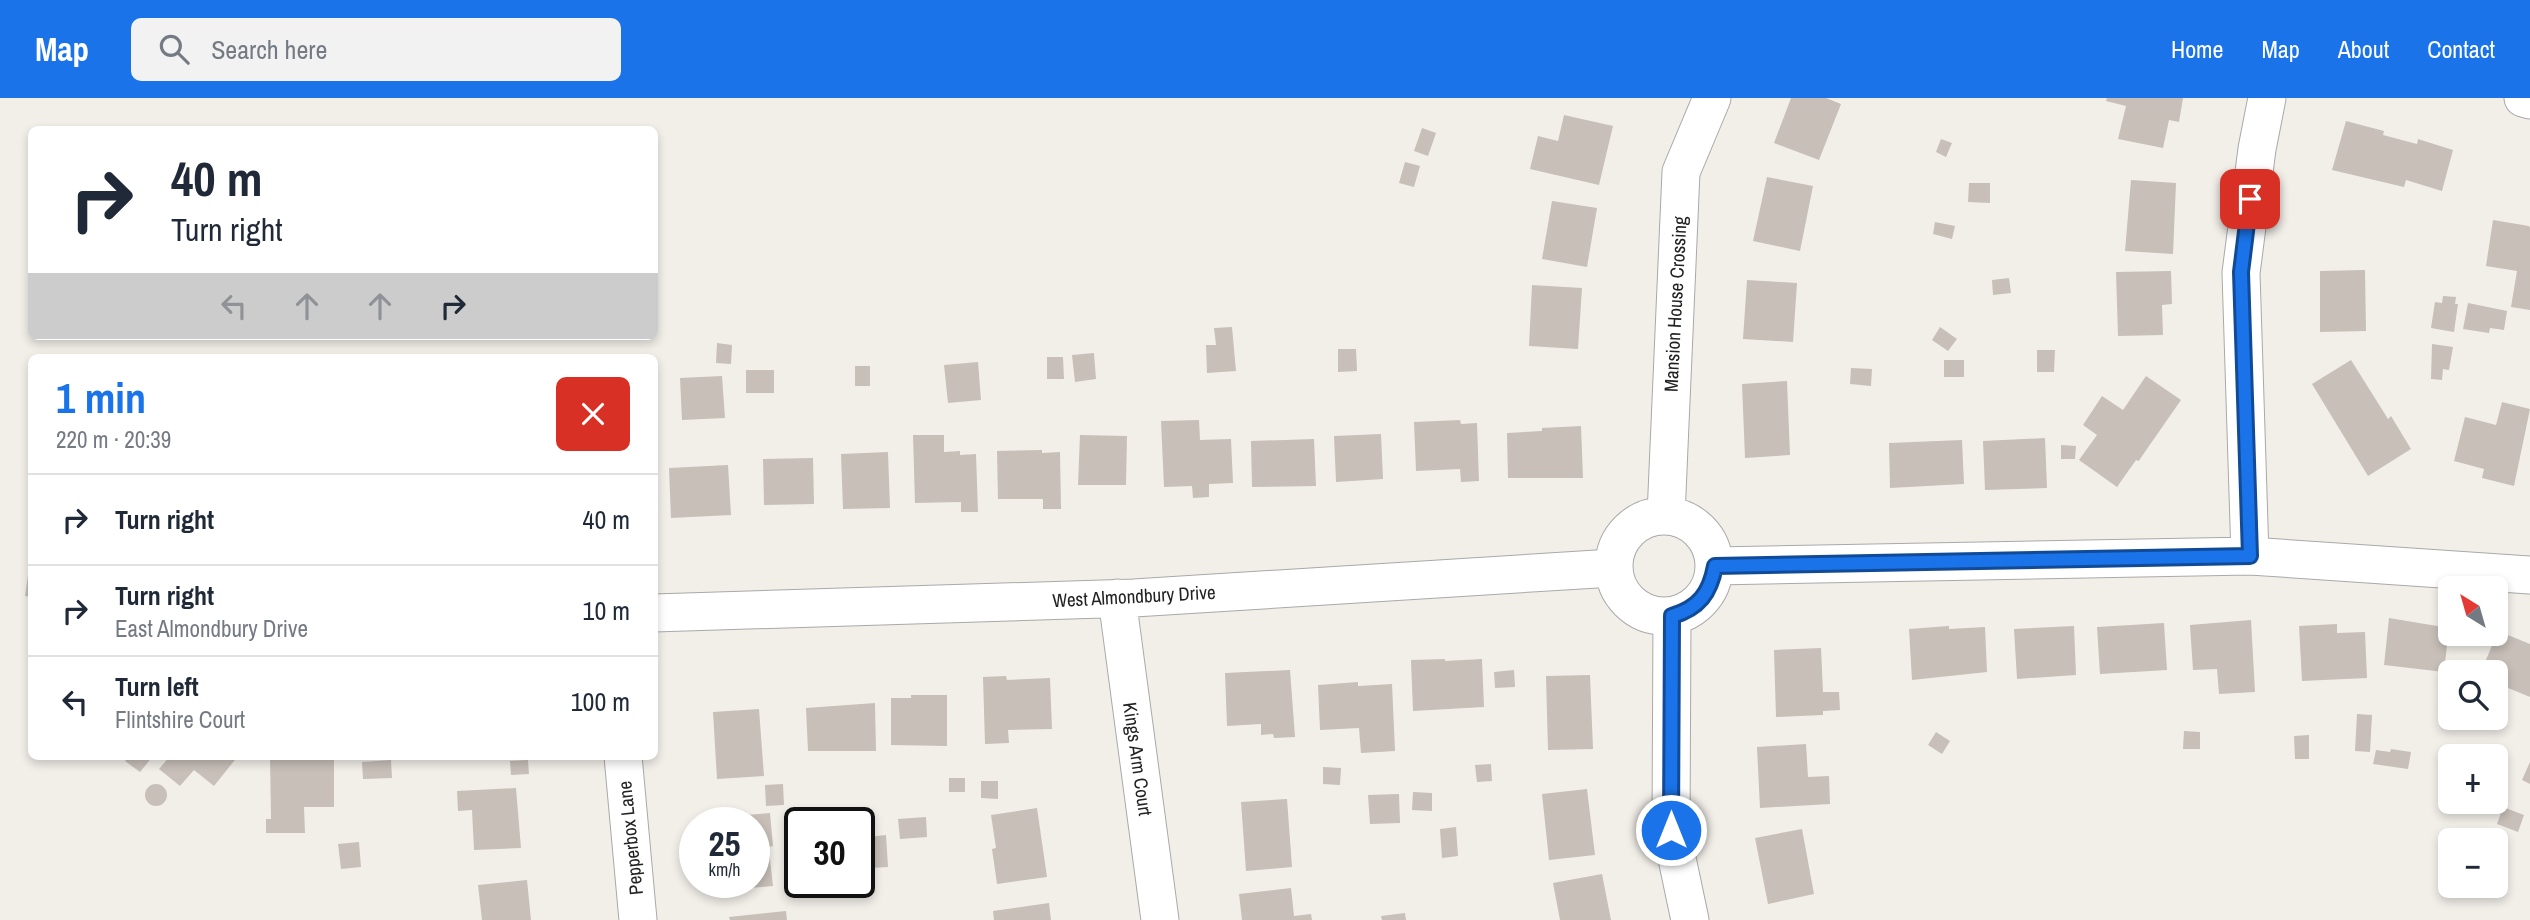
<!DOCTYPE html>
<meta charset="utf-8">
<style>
body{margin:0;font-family:"Archivo Narrow",sans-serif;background:#f2f2f3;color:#1f2937;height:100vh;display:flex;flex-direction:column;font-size:26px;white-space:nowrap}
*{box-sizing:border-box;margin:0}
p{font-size:23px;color:#747a83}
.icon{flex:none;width:38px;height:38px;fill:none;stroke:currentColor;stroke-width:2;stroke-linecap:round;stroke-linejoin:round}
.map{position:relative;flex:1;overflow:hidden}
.side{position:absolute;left:28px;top:256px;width:630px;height:406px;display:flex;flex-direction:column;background:#fff;border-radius:10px;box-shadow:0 4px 10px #0003}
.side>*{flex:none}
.banner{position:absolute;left:28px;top:28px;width:630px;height:214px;border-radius:10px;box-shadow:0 4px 10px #0003;background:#fff;color:#1f2937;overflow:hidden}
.needle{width:46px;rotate:323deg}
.controls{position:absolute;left:2438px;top:478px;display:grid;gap:14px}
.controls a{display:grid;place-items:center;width:70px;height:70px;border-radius:10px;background:#fff;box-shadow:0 4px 10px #0003;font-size:35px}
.speed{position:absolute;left:679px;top:709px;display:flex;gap:14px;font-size:35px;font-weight:700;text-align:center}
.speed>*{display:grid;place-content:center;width:91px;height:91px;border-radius:50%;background:#fff;box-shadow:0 4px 10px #0003;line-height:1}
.speed small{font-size:18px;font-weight:400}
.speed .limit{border:4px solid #111;border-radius:10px;background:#fff;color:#111}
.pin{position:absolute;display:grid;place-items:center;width:60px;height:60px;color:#fff;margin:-30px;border-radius:14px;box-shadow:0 4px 10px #0006}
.me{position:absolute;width:77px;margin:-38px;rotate:0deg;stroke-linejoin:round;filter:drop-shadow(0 0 5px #0008)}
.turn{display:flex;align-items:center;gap:24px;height:147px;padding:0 28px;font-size:32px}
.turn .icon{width:91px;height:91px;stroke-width:2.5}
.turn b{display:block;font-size:49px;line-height:60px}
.lanes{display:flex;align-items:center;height:66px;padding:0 28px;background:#0003;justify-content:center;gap:35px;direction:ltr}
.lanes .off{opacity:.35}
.round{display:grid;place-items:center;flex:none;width:74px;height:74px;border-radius:10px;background:#f2f2f3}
.headline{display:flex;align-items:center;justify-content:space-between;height:119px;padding:0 28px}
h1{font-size:42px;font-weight:700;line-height:52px;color:#1a73e8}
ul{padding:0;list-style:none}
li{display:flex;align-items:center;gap:21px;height:91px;padding:0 28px;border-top:2px solid #e0e1e3}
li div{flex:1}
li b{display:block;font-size:26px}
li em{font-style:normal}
header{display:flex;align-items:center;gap:42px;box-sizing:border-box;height:98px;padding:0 35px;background:#1a73e8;color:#fff}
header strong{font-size:33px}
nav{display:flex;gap:38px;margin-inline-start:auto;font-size:24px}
.search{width:490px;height:63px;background:#f2f2f3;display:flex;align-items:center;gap:18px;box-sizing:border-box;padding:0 24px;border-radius:10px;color:#747a83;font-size:26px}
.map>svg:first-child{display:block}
.building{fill:#c7bfb8}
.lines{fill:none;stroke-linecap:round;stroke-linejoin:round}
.street-casing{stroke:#a9a9a9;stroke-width:39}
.street{stroke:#fff;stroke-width:37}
.route-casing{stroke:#114b97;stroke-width:18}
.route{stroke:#1a73e8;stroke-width:12}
.labels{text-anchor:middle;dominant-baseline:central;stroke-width:5;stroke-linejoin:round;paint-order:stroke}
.street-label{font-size:19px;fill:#222;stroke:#fff}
</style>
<header>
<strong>Map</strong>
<div class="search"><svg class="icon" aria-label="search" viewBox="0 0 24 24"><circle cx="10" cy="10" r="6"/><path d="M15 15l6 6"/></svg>Search here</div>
<nav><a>Home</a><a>Map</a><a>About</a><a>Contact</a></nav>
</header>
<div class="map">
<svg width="2530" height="822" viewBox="0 0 2530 822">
<rect width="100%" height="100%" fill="#f2efe9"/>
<!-- building -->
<path class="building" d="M1791,0H1826L1841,6L1819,62L1774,45Z
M2107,0H2183L2179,24L2169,22L2163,50L2118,41L2126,8L2106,3Z
M1564,17L1613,28L1599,87L1530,71L1538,38L1558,43Z
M2346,23L2384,33L2383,37L2417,46L2418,41L2453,52L2442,93L2406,82L2404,89L2332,72Z
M1422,30L1436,35L1428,58L1414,53Z
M1941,41L1952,45L1946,59L1936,54Z
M1405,64L1420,68L1414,89L1399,85Z
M1767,79L1813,88L1800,153L1753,143Z
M2131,82L2176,85L2173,156L2125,153Z
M1969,85H1990V105L1968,104Z
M1552,103L1597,110L1587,169L1542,161Z
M2493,122L2529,128L2530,130V212L2511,209L2517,173L2486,168Z
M1935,124L1955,128L1952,141L1933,136Z
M2365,172L2366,233L2320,234V173Z
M2171,173L2172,206L2162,207L2163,237L2118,238L2116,174Z
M2009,180L2011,195L1993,197L1992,182Z
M1747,182L1797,185L1793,244L1743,241Z
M1532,187L1582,190L1578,251L1529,248Z
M2443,198L2456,199L2455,206H2458L2454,234L2431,230L2435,204L2442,205Z
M2468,205L2507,213L2504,232L2490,230L2489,235L2463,231Z
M1232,229L1236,273L1207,275L1206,247H1216L1214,230Z
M1940,229L1957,241L1948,253L1932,242Z
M717,245L732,247L731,266L716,265Z
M2432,246L2453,249L2449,272L2443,271L2442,282L2431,281Z
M1338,251H1356L1357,273L1338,274Z
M2037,252H2055L2054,274H2037Z
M1094,255L1096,281L1075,284L1072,257Z
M1047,259H1063L1064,281H1047Z
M1944,262H1964V279H1944Z
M2351,262L2388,321L2391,318L2411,351L2368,378L2312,286Z
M978,264L981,302L948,305L944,267Z
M855,268H870V288H855Z
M1851,270L1872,271L1871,288L1850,286Z
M746,272H774V295H746Z
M722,278L725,320L682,322L680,280Z
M2146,278L2181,302L2140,361L2139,363L2136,362L2117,389L2079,362L2097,337L2083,327L2102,298L2123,312Z
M1787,283L1790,357L1745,360L1742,286Z
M2502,304L2530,311L2514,388L2482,380L2484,371L2454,363L2465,319L2496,327Z
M1199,322L1200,342L1231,341L1233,385L1209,386V399L1193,400L1192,388L1164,389L1161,323Z
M1460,322L1461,326L1477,325L1479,383L1461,384L1460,371L1416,373L1414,324Z
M1581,328L1583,380H1508L1507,335L1542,333V330Z
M1381,336L1383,381L1336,384L1334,338Z
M913,337H944V354L960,353V357L976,356L978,414H961V404L915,405Z
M1080,337L1127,338L1126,387H1078Z
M2045,340L2047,390L1985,392L1983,343Z
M1314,341L1316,388L1252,389L1251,343Z
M1962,342L1964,386L1890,390L1889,345Z
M2061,347L2076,348L2075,361H2061Z
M1042,352V355L1060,354L1061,411H1043V401H998L997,353Z
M888,354L890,410L843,411L841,356Z
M813,360L814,406L764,407L763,361Z
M728,367L731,417L671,420L669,370Z
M28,477L32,478V499L25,498Z
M2389,520L2449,530L2444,574L2384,567Z
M2251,522L2255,594L2219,596L2217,571L2193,572L2190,527Z
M2164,525L2167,572L2100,576L2097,529Z
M2337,526V535L2365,534L2367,580L2302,583L2299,528Z
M1949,528V531L1985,529L1987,574L1912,582L1909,531Z
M2074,528L2076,577L2017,581L2014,531Z
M2498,533L2530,546V599L2496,585V574H2481Z
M1821,550L1823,594H1839L1840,612L1823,613V617L1776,619L1774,552Z
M1445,561V563L1482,561L1484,609L1413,613L1411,562Z
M1290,572L1295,639L1274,640L1273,636L1261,637V626L1227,628L1225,575Z
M1514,572L1515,589L1495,590L1494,574Z
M1590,577L1593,651L1548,652L1546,578Z
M1006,578L1007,582L1050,580L1052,631L1008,632L1009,645L985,646L983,579Z
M1358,584V588L1392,586L1395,653L1361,655L1359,630L1320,632L1318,587Z
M911,597H947V648L891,647V600H911Z
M875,605L876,653H808L806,610Z
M759,611L764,678L717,681L713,614Z
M2357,616L2372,617L2370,654L2355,653Z
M2184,633L2200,634V651H2183Z
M1936,634L1950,643L1942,656L1928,647Z
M2309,637V661H2295L2294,638Z
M1806,646L1808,679L1829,678L1830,706L1760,710L1757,649Z
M2391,651L2411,654L2408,671L2373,666L2376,652L2390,654Z
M130,658H153L140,674L125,663Z
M170,658H238L214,688L194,672L180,688L159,671Z
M270,658H334V709H304L305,735H266V721H271Z
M391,662L392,680L363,681L362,664Z
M528,662L529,676L511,677L510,663Z
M2530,664V686L2522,682Z
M1491,666L1492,683L1477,684L1475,667Z
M1323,669L1341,670L1340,687L1323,686Z
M949,680H965V694H949Z
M981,683H998V701L981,700Z
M145 697a11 11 0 1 1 22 0a11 11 0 1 1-22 0Z
M783,686L784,707L766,708L765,687Z
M2496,687L2503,689L2497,709L2478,704H2496Z
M516,690L521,750L474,752L472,712L458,713L457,693Z
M1587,691L1595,757L1549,762L1542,696Z
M1413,694L1432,695V713L1412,712Z
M1399,696L1400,725L1370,726L1368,697Z
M1287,701L1292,769L1246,773L1241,704Z
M2503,709L2524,717L2518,734L2497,726Z
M1037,710L1047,779L997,786L992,751L996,750L991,717Z
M770,715L773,748L769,749V752L773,788L727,792L726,784H754V724H724V719Z
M926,719L927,739L900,741L898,721Z
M1456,729L1458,758L1442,760L1440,731Z
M1802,731L1814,796L1768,806L1755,740Z
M886,737L888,769L870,770L868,739Z
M359,744L361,769L341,771L338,746Z
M1602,776L1611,822H1560L1553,785Z
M527,782L531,822H482L478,787Z
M1291,790L1294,818L1311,816L1312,822H1242L1239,796Z
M1049,805L1051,822H994L993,813Z
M786,813L787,822H730L729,819Z
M1405,815L1406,822H1382L1381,818Z"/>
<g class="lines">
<!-- street casing -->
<g class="street-casing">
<path id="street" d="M2523,0L2530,2
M1614 468a50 50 0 1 1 100 0a50 50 0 1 1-100 0Z
M1666,418L1681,74L1712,0
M2250,458L2241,175L2257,51L2267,0
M1715,468L2250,458L2530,477
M1117,500L1160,822
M654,515L1134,500L1613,470
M1672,518L1671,732L1690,822
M623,658L638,822"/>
</g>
<!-- street -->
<use href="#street" class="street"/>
</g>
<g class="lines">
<!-- route casing -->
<g class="route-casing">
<path id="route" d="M1671,732L1672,518C1699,510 1710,495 1715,468L2250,458L2241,174L2250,101"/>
</g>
<!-- route -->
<use href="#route" class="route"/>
</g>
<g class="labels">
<!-- street labels -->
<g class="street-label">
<text transform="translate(1675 206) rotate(-87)">Mansion House Crossing</text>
<text transform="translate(1134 498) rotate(-3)">West Almondbury Drive</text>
<text transform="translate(1138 661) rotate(82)">Kings Arm Court</text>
<text transform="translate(630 740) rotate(-96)">Pepperbox Lane</text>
</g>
</g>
</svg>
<div class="controls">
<a><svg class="needle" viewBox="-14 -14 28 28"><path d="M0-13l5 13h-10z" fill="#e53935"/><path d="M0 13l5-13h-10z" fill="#747a83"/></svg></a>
<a><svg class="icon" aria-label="search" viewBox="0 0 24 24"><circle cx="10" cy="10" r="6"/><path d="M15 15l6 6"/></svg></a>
<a>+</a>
<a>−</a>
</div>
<div class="speed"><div>25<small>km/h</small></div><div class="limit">30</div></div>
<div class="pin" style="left:2250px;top:101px;background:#d93025"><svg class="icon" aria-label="arrive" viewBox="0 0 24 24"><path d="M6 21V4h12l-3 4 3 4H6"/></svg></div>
<svg class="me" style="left:1671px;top:732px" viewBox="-20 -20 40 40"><circle r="17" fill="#1a73e8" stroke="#fff" stroke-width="3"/><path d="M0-11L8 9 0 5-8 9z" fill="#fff"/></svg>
<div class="banner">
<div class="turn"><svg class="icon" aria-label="right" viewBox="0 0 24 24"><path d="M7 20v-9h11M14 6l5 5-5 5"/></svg><div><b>40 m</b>Turn right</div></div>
<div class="lanes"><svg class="icon off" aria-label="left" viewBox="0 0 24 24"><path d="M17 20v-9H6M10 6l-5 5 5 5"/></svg><svg class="icon off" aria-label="ahead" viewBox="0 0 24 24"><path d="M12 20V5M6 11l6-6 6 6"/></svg><svg class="icon off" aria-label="ahead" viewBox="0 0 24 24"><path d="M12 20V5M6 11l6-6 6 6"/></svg><svg class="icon" aria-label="right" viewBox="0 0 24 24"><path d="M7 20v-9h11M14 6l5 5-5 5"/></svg></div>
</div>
<section class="side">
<div class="headline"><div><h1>1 min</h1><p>220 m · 20:39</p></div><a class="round" style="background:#d93025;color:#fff"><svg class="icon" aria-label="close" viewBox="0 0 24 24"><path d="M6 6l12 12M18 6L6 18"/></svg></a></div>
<ul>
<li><svg class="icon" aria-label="right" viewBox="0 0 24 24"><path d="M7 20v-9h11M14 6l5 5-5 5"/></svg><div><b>Turn right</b></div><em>40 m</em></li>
<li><svg class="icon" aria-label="right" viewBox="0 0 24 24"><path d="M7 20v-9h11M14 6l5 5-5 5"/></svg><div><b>Turn right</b><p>East Almondbury Drive</p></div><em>10 m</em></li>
<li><svg class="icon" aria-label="left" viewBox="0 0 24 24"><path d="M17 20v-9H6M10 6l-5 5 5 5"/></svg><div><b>Turn left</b><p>Flintshire Court</p></div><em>100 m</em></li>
</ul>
</section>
</div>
